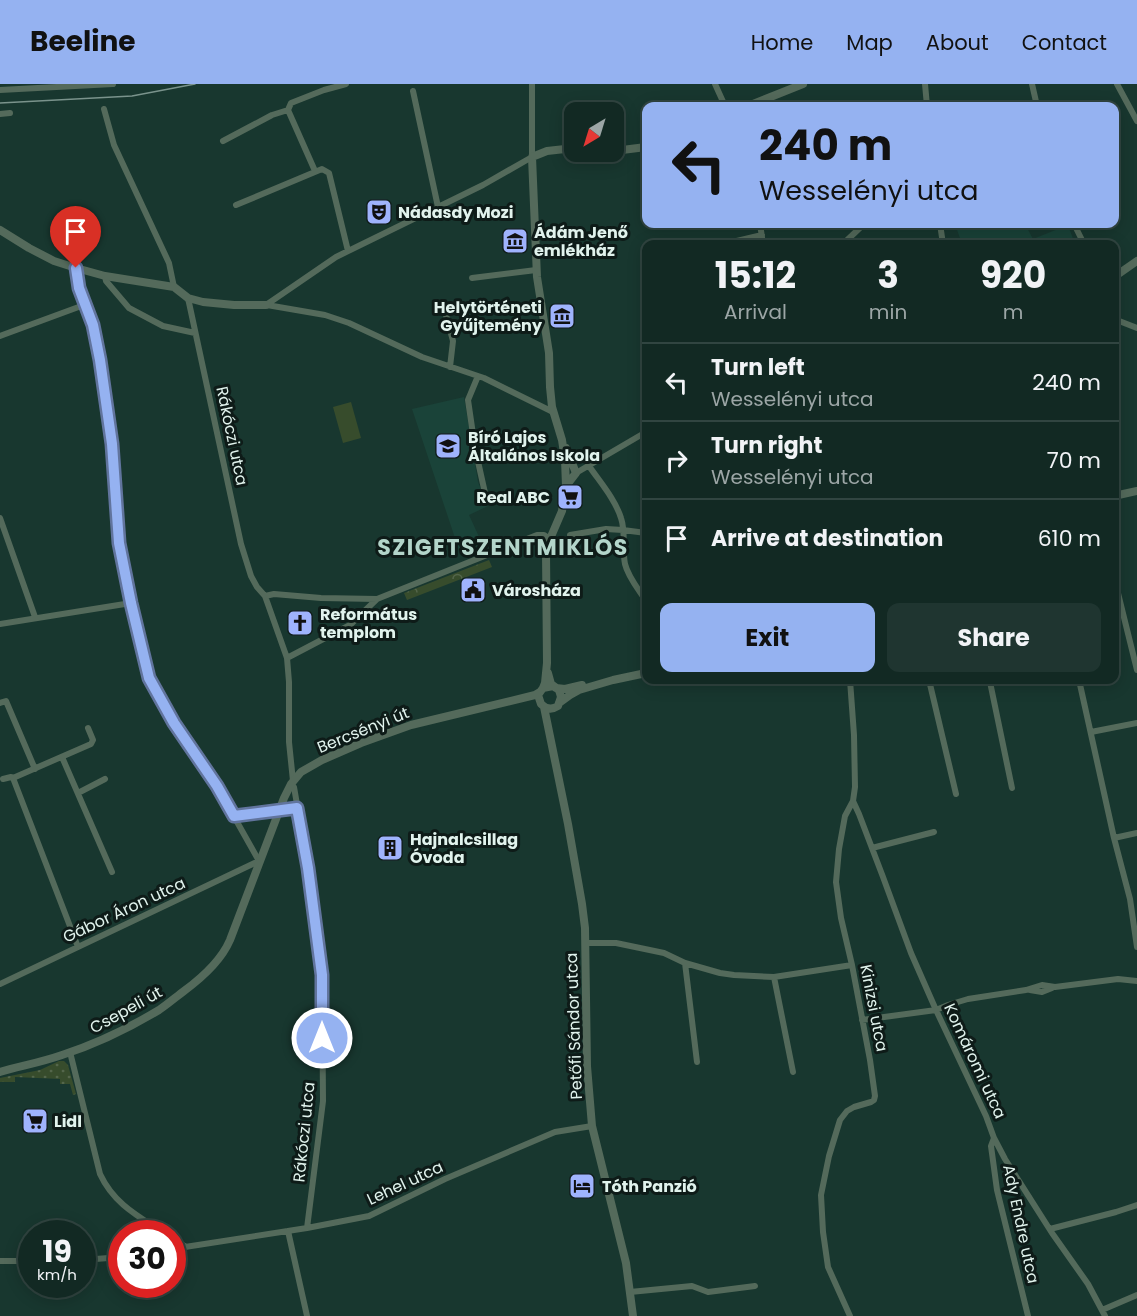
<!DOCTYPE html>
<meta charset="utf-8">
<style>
body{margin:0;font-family:Poppins,sans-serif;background:#1f3530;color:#f1f3f6;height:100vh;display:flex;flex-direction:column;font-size:22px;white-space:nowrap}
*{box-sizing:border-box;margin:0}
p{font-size:20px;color:#9ca6a6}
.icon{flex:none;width:33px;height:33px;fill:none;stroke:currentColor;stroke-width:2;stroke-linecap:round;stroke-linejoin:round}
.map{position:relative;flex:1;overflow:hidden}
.panel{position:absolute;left:642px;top:156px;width:477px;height:444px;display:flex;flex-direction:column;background:#122923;border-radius:12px;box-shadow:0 3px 15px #0003,0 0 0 2px #314541}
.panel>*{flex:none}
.guide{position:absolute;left:642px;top:18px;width:477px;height:126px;border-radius:12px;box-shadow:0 3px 15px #0003,0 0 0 2px #314541;background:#95b2f1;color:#111;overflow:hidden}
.needle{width:39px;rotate:218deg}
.tools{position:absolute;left:564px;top:18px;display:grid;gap:12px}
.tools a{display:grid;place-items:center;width:60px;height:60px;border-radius:12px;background:#122923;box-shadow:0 3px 15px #0003,0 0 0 2px #314541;font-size:30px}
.speed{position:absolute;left:18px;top:1136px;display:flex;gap:12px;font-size:30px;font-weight:700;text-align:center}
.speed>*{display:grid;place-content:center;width:78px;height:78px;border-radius:50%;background:#122923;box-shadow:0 3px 15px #0003,0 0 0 2px #314541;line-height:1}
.speed small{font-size:15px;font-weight:400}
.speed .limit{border:9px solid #d22;background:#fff;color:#111}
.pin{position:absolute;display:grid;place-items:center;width:51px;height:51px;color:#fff;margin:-62px -26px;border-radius:50% 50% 50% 0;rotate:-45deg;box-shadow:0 0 6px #0007}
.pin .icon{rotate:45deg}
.me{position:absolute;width:66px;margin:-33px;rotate:0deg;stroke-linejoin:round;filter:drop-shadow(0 0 4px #0008)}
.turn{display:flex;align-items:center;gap:21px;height:126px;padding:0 18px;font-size:27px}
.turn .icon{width:78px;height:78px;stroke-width:2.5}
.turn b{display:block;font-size:42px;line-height:51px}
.eta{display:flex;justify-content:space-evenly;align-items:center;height:102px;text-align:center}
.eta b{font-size:36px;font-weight:700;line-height:42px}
.primary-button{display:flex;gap:12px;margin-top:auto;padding:12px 18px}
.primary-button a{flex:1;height:69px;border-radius:12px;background:#95b2f1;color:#111;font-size:24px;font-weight:700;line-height:69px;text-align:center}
.primary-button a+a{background:#1f3530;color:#f1f3f6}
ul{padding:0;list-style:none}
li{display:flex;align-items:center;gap:18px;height:78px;padding:0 18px;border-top:2px solid #314541}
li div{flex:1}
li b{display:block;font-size:22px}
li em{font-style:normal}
header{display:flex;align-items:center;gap:36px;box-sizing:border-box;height:84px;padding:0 30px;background:#95b2f1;color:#111}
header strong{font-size:28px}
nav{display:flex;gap:33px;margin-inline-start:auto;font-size:21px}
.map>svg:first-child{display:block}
.built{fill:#1a4339}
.grass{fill:url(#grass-dots)}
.forest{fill:url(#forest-crowns)}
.garden{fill:#374c2c}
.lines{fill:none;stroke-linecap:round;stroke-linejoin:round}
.minor{stroke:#546a5b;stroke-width:6}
.tertiary{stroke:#546a5b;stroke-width:8}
.tram{stroke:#7a938c;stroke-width:1.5}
.route-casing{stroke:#61749d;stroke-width:15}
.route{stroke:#95b2f1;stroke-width:10}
.labels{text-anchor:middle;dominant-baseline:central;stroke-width:6;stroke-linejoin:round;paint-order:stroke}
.poi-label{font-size:16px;font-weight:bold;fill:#e1f3ed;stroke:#0e1b18;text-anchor:start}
.street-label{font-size:16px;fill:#e1f3ed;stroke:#0e1b18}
.district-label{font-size:22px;font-weight:bold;letter-spacing:1.5px;fill:#b3d5ca;stroke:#0e1b18}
</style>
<header>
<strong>Beeline</strong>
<nav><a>Home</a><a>Map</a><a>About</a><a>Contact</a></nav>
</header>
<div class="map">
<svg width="1137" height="1232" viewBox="0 0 1137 1232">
<defs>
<pattern id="grass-dots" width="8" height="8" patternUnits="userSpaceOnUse" patternTransform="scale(1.5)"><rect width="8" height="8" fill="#374c2c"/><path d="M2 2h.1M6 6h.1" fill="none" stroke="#54664b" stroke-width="1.8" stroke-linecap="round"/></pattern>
<pattern id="forest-crowns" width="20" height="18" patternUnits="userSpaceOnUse" patternTransform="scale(1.5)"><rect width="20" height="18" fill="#374c2c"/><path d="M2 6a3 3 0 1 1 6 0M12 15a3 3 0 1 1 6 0" fill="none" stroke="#54664b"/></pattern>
</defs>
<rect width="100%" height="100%" fill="#18372f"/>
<!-- built -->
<path class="built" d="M955,140H1025L1033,155L1068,141L1075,160H962Z
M464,313L478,398L488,422L469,431L481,457L459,466L412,325Z"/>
<!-- grass -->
<path class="grass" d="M59,977H64L68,981L76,1010L73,1011L70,1000H60V995L15,993V998H0V994L40,986Z"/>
<!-- forest -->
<path class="forest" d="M489,476L492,483L407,516L404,509Z"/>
<!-- garden -->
<path class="garden" d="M351,318L361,354L343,359L333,323Z"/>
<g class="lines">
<!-- minor -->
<path class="minor" d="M715,0L725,22
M925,0L927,22
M1032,0L1037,22
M1117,0L1137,37
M0,6L113,0
M413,7L438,123
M104,25L114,61L169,179L174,203
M288,26L315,87
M0,30L10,29
M223,57L272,31L288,26L291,19L324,6L346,0
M236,121L322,85L329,89L348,167
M760,140L763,160
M940,140L943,160
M1074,140L1084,160
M724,160L762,151
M843,160L864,140
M105,192L106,197L129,224L163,242L195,249
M472,194L536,186
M188,214L241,460L251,492L257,503L265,512L287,574L289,598V658L293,697
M443,220L453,257L450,283
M266,221L336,173L483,101L532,73V0
M267,221L325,231L349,239L422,273L484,294L553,328
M643,229L644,197L646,190
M1114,235L1137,244
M0,252L84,221
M478,292L468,316L475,364L485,409
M589,382C600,398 615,415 621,434C626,448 622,465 625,480C628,493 639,506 646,517
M576,389L646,348
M0,434L35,533
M570,451L606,445L623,446L646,449
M1114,493L1137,586
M265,512L274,510L321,514L377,515
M0,540L131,519
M287,574L350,541L377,515L537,451H544L550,455
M850,596L854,651L855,703L853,717L845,732L839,765L836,798L841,834L852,881L870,976L875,1012L874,1016L871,1018L854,1023L847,1027L840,1036L829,1072L821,1111L823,1148L828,1183L850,1232
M929,596L956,710
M988,596L990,598L1012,704
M1079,596L1114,754L1130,815L1137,863
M0,619L6,617L35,685
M1091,648L1137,639
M62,673L112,788
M13,694L78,863
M3,695L11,693L13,694L91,660L93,656L88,644
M294,703L308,784L322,891L323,1017L307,1144
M78,709L105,695
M853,717L859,730L883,793L911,869L936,926L986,1032L994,1054L1005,1075L1052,1149L1088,1200L1105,1232
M235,732L297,724
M1114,754L1137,749
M872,764L934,748
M585,859H616L664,869L685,879L720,889L734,891L774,893L852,881
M685,879L697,978
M774,893L793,988
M0,900L259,777L223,713L166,626L149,594L131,519L119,459L112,360L100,276L93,241L79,204L76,184
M1030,906L1042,908L1052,904
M862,936L936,926L948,921L968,915L1026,906L1042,901L1055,903L1118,895L1137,897
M70,968L100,1090C114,1120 138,1132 164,1149
M994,1054L991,1062L997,1106L1028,1232
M1050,1145L1116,1128L1137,1121
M288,1147L307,1232
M172,1154L186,1163
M172,1165L307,1144L369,1132L445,1095L555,1048L592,1042
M82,1176L122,1173
M0,1177H32
M630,1208L692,1202L708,1208L755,1202
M1102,1226L1137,1211"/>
<!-- tertiary -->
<path class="tertiary" d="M748,22L803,0
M614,67L646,63
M0,146L29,164L54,177L76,184L105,192L174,203L188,214L203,218L234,221H266
M1114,193L1137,177
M566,364L576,389L566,402
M1114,412L1137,407
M548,589L551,600L559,606L561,613L558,622C552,626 546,625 541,620L538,611L543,604L553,602
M543,604L545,599L547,579L546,468L547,462L562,427L566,402L565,376L562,356L552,323L550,303L549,269L537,193L532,73L547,67L574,64
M556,604L565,605L582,601
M559,619L570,611L579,606L613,596L646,589
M544,623L568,740L582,820L585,844L587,982L592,1042L626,1179L633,1232
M0,988C21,982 42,978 62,971C96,960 129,944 159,926C168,920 176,913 184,907C203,893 221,877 230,856L284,714L291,700L301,688L322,676L361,659L411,641L535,611L540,608"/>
<!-- tram -->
<path class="tram" d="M0,19L132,12L195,0"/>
</g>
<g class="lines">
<!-- route casing -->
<g class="route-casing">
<path id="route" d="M76,184L79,204L93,241L100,276L112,360L119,459L131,519L149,594L174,639L217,702L234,732L297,724L308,784L322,891V954"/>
</g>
<!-- route -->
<use href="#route" class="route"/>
</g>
<!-- icons -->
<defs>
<g id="theatre-square" transform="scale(1.35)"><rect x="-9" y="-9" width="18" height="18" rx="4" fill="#9fb3fd" stroke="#0e1b18"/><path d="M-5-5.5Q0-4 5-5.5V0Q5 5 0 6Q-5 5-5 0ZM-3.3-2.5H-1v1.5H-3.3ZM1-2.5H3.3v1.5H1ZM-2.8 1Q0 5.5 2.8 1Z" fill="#111"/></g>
<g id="museum-square" transform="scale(1.35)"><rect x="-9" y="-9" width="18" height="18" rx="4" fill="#9fb3fd" stroke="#0e1b18"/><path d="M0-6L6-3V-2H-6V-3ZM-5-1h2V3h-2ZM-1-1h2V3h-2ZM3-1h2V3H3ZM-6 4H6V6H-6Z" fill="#111"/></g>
<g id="school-square" transform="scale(1.35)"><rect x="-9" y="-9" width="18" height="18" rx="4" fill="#9fb3fd" stroke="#0e1b18"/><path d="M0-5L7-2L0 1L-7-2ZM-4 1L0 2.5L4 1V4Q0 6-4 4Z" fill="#111"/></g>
<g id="supermarket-square" transform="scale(1.35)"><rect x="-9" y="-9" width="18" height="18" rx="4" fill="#9fb3fd" stroke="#0e1b18"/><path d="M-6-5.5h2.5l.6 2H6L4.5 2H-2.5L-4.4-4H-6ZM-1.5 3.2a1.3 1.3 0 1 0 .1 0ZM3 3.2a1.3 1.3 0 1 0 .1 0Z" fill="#111"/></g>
<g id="civic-square" transform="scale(1.35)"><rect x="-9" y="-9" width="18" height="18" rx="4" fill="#9fb3fd" stroke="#0e1b18"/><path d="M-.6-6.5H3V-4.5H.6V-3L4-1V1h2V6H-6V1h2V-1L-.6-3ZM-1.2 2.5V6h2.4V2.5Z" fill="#111"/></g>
<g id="church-square" transform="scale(1.35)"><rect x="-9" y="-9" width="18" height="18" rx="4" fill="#9fb3fd" stroke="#0e1b18"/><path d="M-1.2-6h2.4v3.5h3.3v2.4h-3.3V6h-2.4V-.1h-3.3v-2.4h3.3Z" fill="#111"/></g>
<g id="building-square" transform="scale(1.35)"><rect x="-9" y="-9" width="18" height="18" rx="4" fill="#9fb3fd" stroke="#0e1b18"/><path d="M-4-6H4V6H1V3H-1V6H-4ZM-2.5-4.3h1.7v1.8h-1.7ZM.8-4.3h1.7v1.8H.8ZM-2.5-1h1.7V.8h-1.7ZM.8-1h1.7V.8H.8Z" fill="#111"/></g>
<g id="hotel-square" transform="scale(1.35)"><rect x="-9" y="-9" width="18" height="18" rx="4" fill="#9fb3fd" stroke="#0e1b18"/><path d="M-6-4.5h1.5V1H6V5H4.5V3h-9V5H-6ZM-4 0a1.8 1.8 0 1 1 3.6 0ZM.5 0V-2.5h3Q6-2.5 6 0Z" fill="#111"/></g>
</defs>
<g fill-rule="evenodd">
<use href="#theatre-square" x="379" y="128"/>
<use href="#museum-square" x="515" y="157"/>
<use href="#museum-square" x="562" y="232"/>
<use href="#school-square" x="448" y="362"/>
<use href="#supermarket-square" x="570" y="413"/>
<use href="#civic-square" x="473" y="506"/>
<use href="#church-square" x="300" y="539"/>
<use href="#building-square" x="390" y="764"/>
<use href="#supermarket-square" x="35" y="1037"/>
<use href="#hotel-square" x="582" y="1102"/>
</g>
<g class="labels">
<!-- poi labels -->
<g class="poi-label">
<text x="398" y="128">Nádasdy Mozi</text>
<text x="534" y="148">Ádám Jenő<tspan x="534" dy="18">emlékház</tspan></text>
<text x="542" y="223" text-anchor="end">Helytörténeti<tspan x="542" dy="18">Gyűjtemény</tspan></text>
<text x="468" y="353">Bíró Lajos<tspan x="468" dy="18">Általános Iskola</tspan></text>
<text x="550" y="413" text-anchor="end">Real ABC</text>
<text x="492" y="506">Városháza</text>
<text x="320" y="530">Református<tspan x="320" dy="18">templom</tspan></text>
<text x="410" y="755">Hajnalcsillag<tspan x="410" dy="18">Óvoda</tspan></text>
<text x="54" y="1037">Lidl</text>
<text x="602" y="1102">Tóth Panzió</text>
</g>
<!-- street labels -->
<g class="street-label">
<text transform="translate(232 352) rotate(78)">Rákóczi utca</text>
<text transform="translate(363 646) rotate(-22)">Bercsényi út</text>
<text transform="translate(124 826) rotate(-25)">Gábor Áron utca</text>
<text transform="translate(874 924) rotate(79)">Kinizsi utca</text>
<text transform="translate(126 926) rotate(-29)">Csepeli út</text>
<text transform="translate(574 942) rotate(-92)">Petőfi Sándor utca</text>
<text transform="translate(975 977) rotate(65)">Komáromi utca</text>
<text transform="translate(304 1048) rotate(-84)">Rákóczi utca</text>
<text transform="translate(405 1099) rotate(-25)">Lehel utca</text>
<text transform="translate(1021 1140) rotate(78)">Ady Endre utca</text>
</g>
<!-- district labels -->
<g class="district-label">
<text x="503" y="463">SZIGETSZENTMIKLÓS</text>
</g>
</g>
</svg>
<div class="tools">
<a><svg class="needle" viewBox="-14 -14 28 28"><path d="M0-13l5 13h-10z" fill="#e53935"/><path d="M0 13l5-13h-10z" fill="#9ca6a6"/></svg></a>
</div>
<div class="speed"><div>19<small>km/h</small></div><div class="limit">30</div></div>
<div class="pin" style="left:76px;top:184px;background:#d93025"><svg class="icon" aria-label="arrive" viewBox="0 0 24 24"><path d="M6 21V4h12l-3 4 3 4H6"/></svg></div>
<svg class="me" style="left:322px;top:954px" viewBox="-20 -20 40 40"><circle r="17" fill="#95b2f1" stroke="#fff" stroke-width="3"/><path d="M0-11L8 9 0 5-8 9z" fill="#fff"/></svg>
<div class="guide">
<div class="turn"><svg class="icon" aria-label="left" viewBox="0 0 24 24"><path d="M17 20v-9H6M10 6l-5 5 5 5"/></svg><div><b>240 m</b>Wesselényi utca</div></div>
</div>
<section class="panel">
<div class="eta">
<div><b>15:12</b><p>Arrival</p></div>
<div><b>3</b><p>min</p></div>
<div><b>920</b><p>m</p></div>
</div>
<ul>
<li><svg class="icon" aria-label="left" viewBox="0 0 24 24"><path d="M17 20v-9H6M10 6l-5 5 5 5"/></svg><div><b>Turn left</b><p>Wesselényi utca</p></div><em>240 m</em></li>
<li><svg class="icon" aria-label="right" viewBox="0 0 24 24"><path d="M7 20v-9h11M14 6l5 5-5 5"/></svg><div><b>Turn right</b><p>Wesselényi utca</p></div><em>70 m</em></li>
<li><svg class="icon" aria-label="arrive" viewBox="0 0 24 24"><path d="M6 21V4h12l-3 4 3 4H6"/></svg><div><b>Arrive at destination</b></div><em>610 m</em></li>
</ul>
<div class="primary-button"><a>Exit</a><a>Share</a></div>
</section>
</div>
